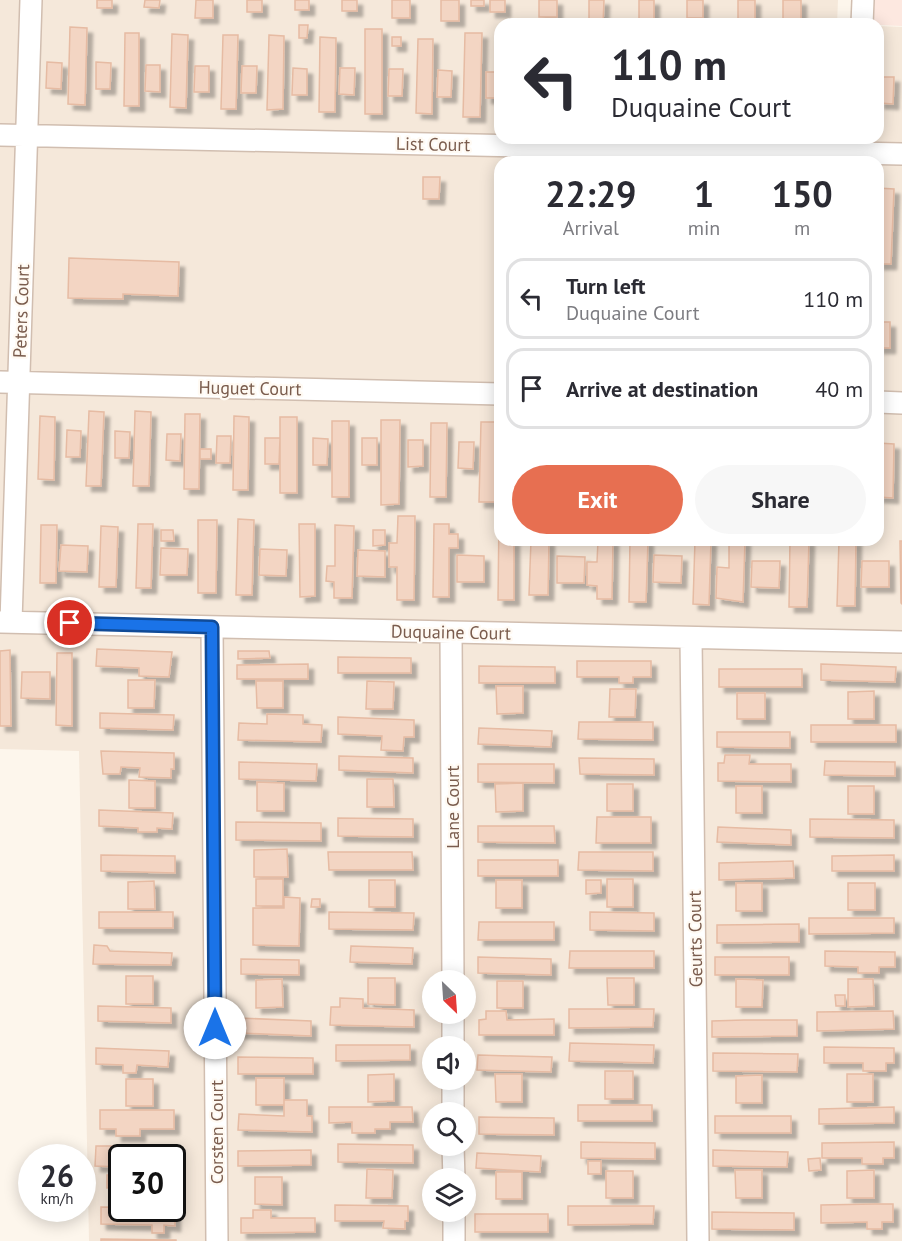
<!DOCTYPE html>
<style>
body{margin:0;font-family:"PT Sans",sans-serif;background:#f7f7f7;color:#2b2b33;height:100vh;display:flex;flex-direction:column;font-size:22px;white-space:nowrap}
*{box-sizing:border-box;margin:0}
p{font-size:20px;color:#7c7c81}
.icon{flex:none;width:33px;height:33px;fill:none;stroke:currentColor;stroke-width:2;stroke-linecap:round;stroke-linejoin:round}
.map{position:relative;flex:1;overflow:hidden}
.drawer{position:absolute;left:494px;top:156px;width:390px;height:390px;display:flex;flex-direction:column;background:#fff;border-radius:18px;box-shadow:0 3px 15px #0003}
.drawer>*{flex:none}
.guide{position:absolute;left:494px;top:18px;width:390px;height:126px;border-radius:18px;box-shadow:0 3px 15px #0003;background:#fff;color:#2b2b33;overflow:hidden}
.needle{width:39px;rotate:155deg}
.fabs{position:absolute;left:422px;top:970px;display:grid;gap:12px}
.fabs a{display:grid;place-items:center;width:54px;height:54px;border-radius:50%;background:#fff;box-shadow:0 3px 15px #0003;font-size:30px}
.speed{position:absolute;left:18px;top:1144px;display:flex;gap:12px;font-size:30px;font-weight:700;text-align:center}
.speed>*{display:grid;place-content:center;width:78px;height:78px;border-radius:50%;background:#fff;box-shadow:0 3px 15px #0003;line-height:1}
.speed small{font-size:15px;font-weight:400}
.speed .limit{border:3px solid #111;border-radius:9px;background:#fff;color:#111}
.pin{position:absolute;display:grid;place-items:center;width:51px;height:51px;color:#fff;margin:-26px;border:3px solid #fff;border-radius:50%;box-shadow:0 2px 6px #0007}
.me{position:absolute;width:66px;margin:-33px;rotate:0deg;stroke-linejoin:round;filter:drop-shadow(0 0 4px #0008)}
.turn{display:flex;align-items:center;gap:21px;height:126px;padding:0 18px;font-size:27px}
.turn .icon{width:78px;height:78px;stroke-width:2.5}
.turn b{display:block;font-size:42px;line-height:51px}
.eta{display:flex;justify-content:space-evenly;align-items:center;height:102px;text-align:center}
.eta b{font-size:36px;font-weight:600;line-height:42px}
.button{display:flex;gap:12px;margin-top:auto;padding:12px 18px}
.button a{flex:1;height:69px;border-radius:36px;background:#e76f51;color:#fff;font-size:24px;font-weight:600;line-height:69px;text-align:center}
.button a+a{background:#f7f7f7;color:#2b2b33}
ul{padding:0;list-style:none}
li{display:flex;align-items:center;gap:18px;height:81px;margin:0 12px 9px;padding:0 6px;border:3px solid #e1e1e2;border-radius:18px}
li div{flex:1}
li b{display:block;font-size:22px}
li em{font-style:normal}
.map>svg:first-child{display:block}
.residential{fill:#f5e8da;fill-rule:evenodd}
.commercial{fill:#fde8e0}
.building{fill:#f3d5c3;stroke:#e6bba3;stroke-width:1.5;filter:url(#shadow)}
.lines{fill:none;stroke-linecap:round;stroke-linejoin:round}
.street-casing{stroke:#d1beb0;stroke-width:24}
.street{stroke:#fff;stroke-width:21}
.route-casing{stroke:#114b97;stroke-width:15}
.route{stroke:#1a73e8;stroke-width:10}
.labels{text-anchor:middle;dominant-baseline:central;stroke-width:4.5;stroke-linejoin:round;paint-order:stroke}
.street-label{font-size:18px;fill:#7a5c4d;stroke:#fffaf3}
</style>
<div class="map">
<svg width="902" height="1241" viewBox="0 0 902 1241">
<defs>
<filter id="shadow"><feDropShadow dx="5.5" dy="5.5" stdDeviation="1.5" flood-color="#0004"/></filter>
</defs>
<rect width="100%" height="100%" fill="#fdf6ec"/>
<!-- residential -->
<path class="residential" d="M0,0H838L837,24H500V138H878V26L902,27V1241H89L79,751L0,749ZM500,162H878V540H500ZM432,981H465V1014H432ZM432,1047H465V1080H432ZM432,1113H465V1146H432ZM122,1158H172V1209H122ZM432,1179H465V1212H432Z"/>
<!-- commercial -->
<path class="commercial" d="M863,0H902V26L862,24Z"/>
<!-- building -->
<path class="building" d="M97,0H112V8H97Z
M145,0H160L159,8L144,7Z
M196,0H213V18H195Z
M247,0H262V12H247Z
M295,0H309V10H295Z
M342,0H357V11H342Z
M392,0H410V18H392Z
M441,0H459V21H441Z
M471,0H484V6H471Z
M490,0H505V12H490Z
M539,0H557V17H539Z
M589,0H604L603,24H589Z
M639,0H654V24H639Z
M687,0H703V18H687Z
M738,0H755V24H738Z
M783,0H801V21H783Z
M299,25H308L307,38H299Z
M70,27L87,28L85,105L68,104Z
M365,29H382V114H365Z
M125,33H139V106H124Z
M465,33H482L480,117H463Z
M172,34L188,35L186,108L170,107Z
M223,35H238L236,109H221Z
M269,35L284,36L283,109L267,110Z
M320,37L336,38L335,112H319Z
M392,37H401V46H392Z
M418,39H433L432,114L416,113Z
M47,62L62,63L61,89L46,88Z
M96,62L111,63L110,89H96Z
M146,65H160V92L145,91Z
M195,66H209V92H194Z
M242,66H257L256,93H241Z
M293,68L307,69V95H292Z
M340,68H355L354,95L339,94Z
M389,69H403L402,96H388Z
M438,70L452,71L451,97H437Z
M486,72H500V98H486Z
M879,77H894L893,104L879,103Z
M423,177H440L439,199H423Z
M878,188L894,189L891,264H878Z
M69,258L179,262L178,296L123,294V299L68,298Z
M878,322H890V348H878Z
M89,411L104,412L101,486H86Z
M135,411L151,412L149,486H133Z
M185,414H200L199,489H184Z
M40,416L55,417L54,480L38,479Z
M234,416L249,417L248,490H233Z
M280,417H297V493H280Z
M381,420H400L399,504L381,505Z
M332,421H349V497H332Z
M481,422H499L497,502H479Z
M431,423H447L446,497H430Z
M67,430L81,431L80,457H66Z
M115,431L130,432L129,458H115Z
M167,434H181L180,461L166,460Z
M217,436H231L230,463H216Z
M265,438H280L279,464H265Z
M313,438L328,439L327,465H313Z
M362,438H377V465H362Z
M408,440H423V466L408,467Z
M459,442H474L473,469L458,468Z
M878,443L894,444L893,498L878,497Z
M200,449H211V459H200Z
M398,516H415L414,600H397V567H389V543H397Z
M499,516L500,540H514V600H498Z
M238,519L254,520L252,595H236Z
M198,520H217L216,593H198Z
M138,524H153L151,588H136Z
M299,524H315V596L300,597Z
M434,524H449V534H458V548H449V597H433Z
M41,525H57L56,583H40Z
M335,525L354,526L352,598H334V582L326,581L327,566H335Z
M101,526L118,527L116,587H99Z
M161,530H173L174,541H161Z
M373,530H385V545L373,546Z
M531,540H549L548,595H529Z
M598,540H613L612,599H597V586L587,585V562H597Z
M630,540H648L646,602H629Z
M695,540H711L709,605L693,604Z
M729,540H745L743,602L716,598L717,567L729,568Z
M790,540H809L807,607H789Z
M839,540H856L855,606H837Z
M900,541H902V604L901,603Z
M61,545L88,546L87,572L59,571Z
M161,548L188,549L187,575H160Z
M260,549L287,550L286,576L259,575Z
M358,550L385,551V577L357,576Z
M457,555L484,556V582H457Z
M654,555L682,556L681,583L653,582Z
M557,556L585,557L584,583H557Z
M752,561H780L779,588L751,587Z
M862,561H889V587H861Z
M97,649L172,652L169,677L139,676V668L96,666Z
M10,650L11,726H0V651Z
M238,651H269L270,658L238,659Z
M57,653H72V726L56,725Z
M338,657L411,658V673H338Z
M577,661H651V677H633V683H619V677H577Z
M308,664V679H237V665Z
M821,664L896,667L895,682L821,680Z
M479,666L555,667V683H479Z
M719,669H802V687H719Z
M22,672H50V699L21,698Z
M128,680H155L154,708H128Z
M256,681H283V708H257Z
M367,681L394,682L393,709H366Z
M496,686H523V713L497,714Z
M610,689H636L635,717H609Z
M874,691V719H848V692Z
M737,693H765V719H737Z
M100,713L174,715L173,730L100,728Z
M267,714L303,715V724L322,725L321,742L238,740L239,723L267,724Z
M338,717L414,720V737H404L403,751L381,750L382,736L338,734Z
M579,722H653V740L578,739Z
M811,725H896V742H811Z
M479,728L552,731L551,747L478,744Z
M717,732H790V748L717,747Z
M101,751L174,753V769H171V778L139,777L140,768L121,767L120,774H103Z
M725,755H750L749,764H791V782L718,781V763H724Z
M339,756L413,758V773L339,770Z
M579,758L654,759V775L580,774Z
M825,761L895,762V776L824,775Z
M239,762L317,764L316,781L239,779Z
M478,764H554V783L478,782Z
M367,779H393L394,807H367Z
M129,780L155,781V808H129Z
M257,782L284,783V811H257Z
M523,783V811L496,812L495,784Z
M607,784H633V811H607Z
M736,786H762V813H736Z
M848,786H874V814H848Z
M99,810L173,813L172,829L157,828V832H138V828L99,826Z
M597,817H651V843H596Z
M338,818L413,819V837L338,836Z
M810,819L894,820V838L810,837Z
M236,822L321,823V841L236,840Z
M478,826H554L555,843L478,842Z
M718,827L791,830V845L717,842Z
M287,849L288,877H254V850Z
M328,852H412L413,870H329Z
M579,852H653V871L578,870Z
M101,855L175,856V873L101,871Z
M894,855V871H832V856Z
M478,860H558V876H478Z
M793,861L794,878L719,880V863Z
M256,879H283V906H256Z
M607,879H633V907H607Z
M369,880H395V907H369Z
M496,880H522V908H496Z
M586,880H601V893L586,894Z
M154,881L155,909H128V882Z
M736,883H762V911H736Z
M848,883H875V910H848Z
M284,897L300,898L299,946L253,945V908H284Z
M312,899H320V907H311Z
M99,912H173V928H99Z
M329,912L414,913L413,930L329,929Z
M590,912L654,913V931L590,930Z
M809,918H894V933L809,934Z
M479,922H554V940H478Z
M799,924V942L717,943V925Z
M94,945L107,946L110,951L172,953L171,965L93,964Z
M351,946L413,948L412,964L350,962Z
M570,951H654V968H569Z
M825,951L895,952V967H879V973H858V967L825,966Z
M478,957L551,959V975L478,973Z
M715,957H789V975H715Z
M241,959L299,960V975L241,974Z
M126,976H153V1004H126Z
M368,978H395V1005L368,1004Z
M607,978H634V1005H608Z
M282,979L283,1007L256,1008V980Z
M736,979L763,980L762,1007H736Z
M848,979H873L874,1006L848,1007Z
M497,981H523V1008H497Z
M835,995H845V1006H836Z
M340,998L363,999V1008L414,1010V1027L330,1025L331,1007H340Z
M98,1006L171,1008V1023L98,1021Z
M569,1009H654L653,1027L569,1028Z
M486,1011H506L507,1020L554,1019V1035H479V1020L486,1019Z
M893,1011L894,1029L817,1031V1012Z
M239,1018L311,1021V1036L239,1033Z
M744,1020H797V1036L712,1037V1021Z
M570,1043L654,1045L653,1063L569,1061Z
M336,1045H410V1060L336,1061Z
M824,1047L894,1048V1063H886V1071H863V1063H824Z
M96,1048L169,1051L168,1067L137,1065L136,1073H123V1065L96,1064Z
M713,1053L798,1054L797,1072L713,1071Z
M478,1055L552,1057L551,1072L477,1070Z
M238,1057L313,1058V1074H238Z
M605,1071H633V1099H605Z
M394,1074V1101L368,1102V1075Z
M495,1074H522V1102H496Z
M847,1074H873V1102H847Z
M762,1075V1103H736V1076Z
M256,1078H284V1105H256Z
M126,1079H153V1106H126Z
M284,1100H307V1116H312V1132L238,1130L239,1114L284,1116Z
M578,1105H652V1121H578Z
M329,1107H412L413,1122H390V1129H375V1133H352V1122L329,1123Z
M894,1107V1123L819,1124V1109Z
M100,1110H174V1129H140V1136H116V1129H100Z
M715,1116H791V1133H715Z
M479,1117L554,1118V1135L479,1134Z
M581,1142L655,1143V1159L581,1158Z
M894,1142V1158H883V1164H862V1158H822V1143Z
M338,1144L413,1145V1163L338,1162Z
M96,1146H172V1158H122V1167L95,1166Z
M311,1150V1165L238,1166V1151Z
M713,1150L788,1152L787,1167L713,1166Z
M477,1153L541,1156L540,1172L476,1168Z
M820,1158L821,1170L809,1171L808,1159Z
M588,1161H601V1174H588Z
M367,1169L393,1170L392,1198H366Z
M735,1170H762V1198H736Z
M874,1170V1198H847V1171Z
M606,1171H633V1198H606Z
M496,1172H522V1199H496Z
M121,1174V1187L107,1188V1175Z
M255,1177H282V1205L255,1204Z
M875,1204H893V1222H882V1229H867V1222L821,1223V1205Z
M335,1205L408,1206V1221H405V1229L383,1228L384,1221H335Z
M568,1206H654L653,1224L568,1225Z
M101,1207L175,1208V1226L164,1225V1233H152V1225L101,1224Z
M253,1210H271V1218H315V1232L241,1233V1218H253Z
M712,1212L794,1213V1230L712,1229Z
M475,1214H548V1232H475Z
M101,1239L176,1240V1241H101Z"/>
<g class="lines">
<!-- street casing -->
<g class="street-casing">
<path id="street" d="M862,24L863,0
M0,135L902,154
M0,382L500,394
M878,402L902,403
M0,622L902,642
M11,622L31,0
M212,627L217,1241
M451,632L453,981
M691,638L698,1241
M453,1014V1047
M453,1080V1113
M453,1146L454,1179
M454,1212V1241"/>
</g>
<!-- street -->
<use href="#street" class="street"/>
</g>
<g class="lines">
<!-- route casing -->
<g class="route-casing">
<path id="route" d="M70,623L212,627L215,1028"/>
</g>
<!-- route -->
<use href="#route" class="route"/>
</g>
<g class="labels">
<!-- street labels -->
<g class="street-label">
<text transform="translate(433 144) rotate(1)">List Court</text>
<text transform="translate(21 311) rotate(-88)">Peters Court</text>
<text transform="translate(250 388) rotate(1)">Huguet Court</text>
<text transform="translate(451 632) rotate(1)">Duquaine Court</text>
<text transform="translate(452 807) rotate(-90)">Lane Court</text>
<text transform="translate(695 939) rotate(-91)">Geurts Court</text>
<text transform="translate(216 1132) rotate(-90)">Corsten Court</text>
</g>
</g>
</svg>
<div class="fabs">
<a><svg class="needle" viewBox="-14 -14 28 28"><path d="M0-13l5 13h-10z" fill="#e53935"/><path d="M0 13l5-13h-10z" fill="#7c7c81"/></svg></a>
<a><svg class="icon" aria-label="sound" viewBox="0 0 24 24"><path d="M4 9h4l5-4v14l-5-4H4zM17 9q2 3 0 6"/></svg></a>
<a><svg class="icon" aria-label="search" viewBox="0 0 24 24"><circle cx="10" cy="10" r="6"/><path d="M15 15l6 6"/></svg></a>
<a><svg class="icon" aria-label="layers" viewBox="0 0 24 24"><path d="M12 4l9 5-9 5-9-5zM3 14l9 5 9-5"/></svg></a>
</div>
<div class="speed"><div>26<small>km/h</small></div><div class="limit">30</div></div>
<div class="pin" style="left:70px;top:623px;background:#d93025"><svg class="icon" aria-label="arrive" viewBox="0 0 24 24"><path d="M6 21V4h12l-3 4 3 4H6"/></svg></div>
<svg class="me" style="left:215px;top:1028px" viewBox="-20 -20 40 40"><circle r="19" fill="#fff"/><path d="M0-13L10 11 0 6-10 11z" fill="#1a73e8"/></svg>
<div class="guide">
<div class="turn"><svg class="icon" aria-label="left" viewBox="0 0 24 24"><path d="M17 20v-9H6M10 6l-5 5 5 5"/></svg><div><b>110 m</b>Duquaine Court</div></div>
</div>
<section class="drawer">
<div class="eta">
<div><b>22:29</b><p>Arrival</p></div>
<div><b>1</b><p>min</p></div>
<div><b>150</b><p>m</p></div>
</div>
<ul>
<li><svg class="icon" aria-label="left" viewBox="0 0 24 24"><path d="M17 20v-9H6M10 6l-5 5 5 5"/></svg><div><b>Turn left</b><p>Duquaine Court</p></div><em>110 m</em></li>
<li><svg class="icon" aria-label="arrive" viewBox="0 0 24 24"><path d="M6 21V4h12l-3 4 3 4H6"/></svg><div><b>Arrive at destination</b></div><em>40 m</em></li>
</ul>
<div class="button"><a>Exit</a><a>Share</a></div>
</section>
</div>
